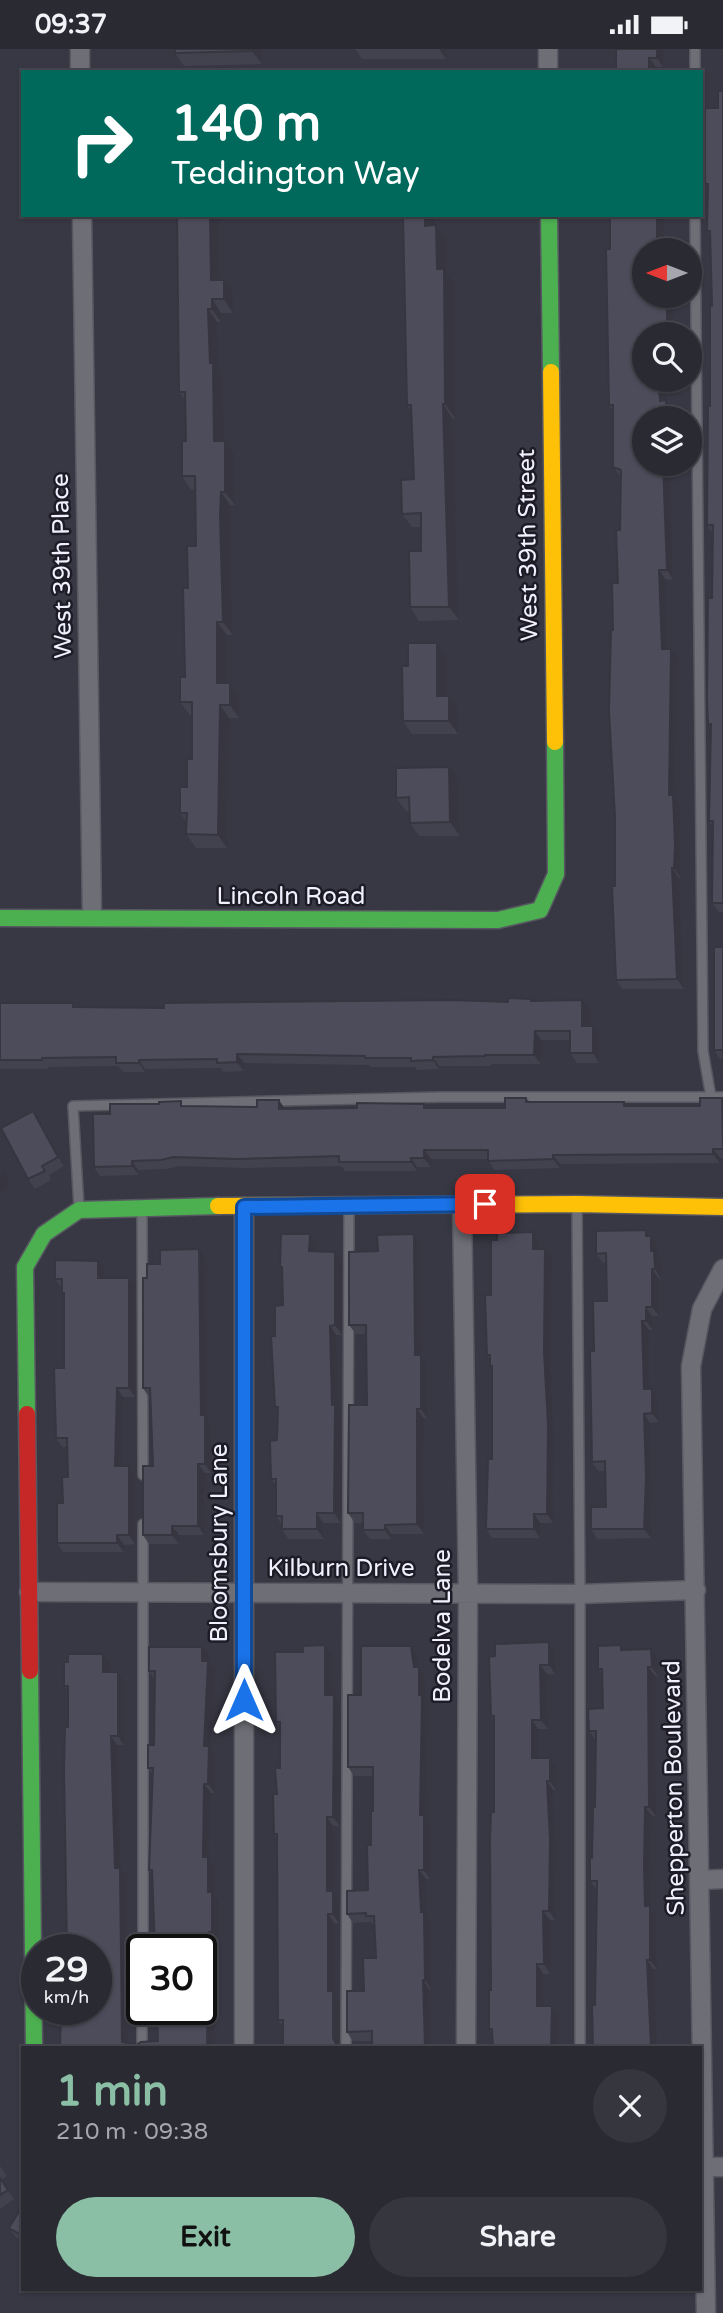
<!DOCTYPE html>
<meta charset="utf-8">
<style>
body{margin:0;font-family:"Varela Round",sans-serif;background:#36363f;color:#f1f3f6;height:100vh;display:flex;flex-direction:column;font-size:26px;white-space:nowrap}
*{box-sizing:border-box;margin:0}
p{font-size:23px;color:#a5a7ac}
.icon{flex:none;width:38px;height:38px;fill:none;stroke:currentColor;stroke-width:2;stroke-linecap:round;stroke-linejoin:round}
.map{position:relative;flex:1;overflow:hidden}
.panel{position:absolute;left:21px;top:1997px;width:681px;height:245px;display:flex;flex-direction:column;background:#2a2a33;border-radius:0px;box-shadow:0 2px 5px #0004,0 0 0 2px #46464e}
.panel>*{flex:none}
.top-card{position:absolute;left:21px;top:21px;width:682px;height:147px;border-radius:0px;box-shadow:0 2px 5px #0004,0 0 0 2px #46464e;background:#00695c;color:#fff;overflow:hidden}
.needle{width:46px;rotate:270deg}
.tools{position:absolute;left:632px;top:189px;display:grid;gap:14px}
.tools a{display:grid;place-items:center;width:70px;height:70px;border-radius:50%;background:#2a2a33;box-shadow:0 2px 5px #0004,0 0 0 2px #46464e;font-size:35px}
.speed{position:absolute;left:21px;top:1885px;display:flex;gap:14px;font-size:35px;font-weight:700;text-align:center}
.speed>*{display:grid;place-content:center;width:91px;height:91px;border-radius:50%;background:#2a2a33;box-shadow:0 2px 5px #0004,0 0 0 2px #46464e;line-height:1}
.speed small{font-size:18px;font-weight:400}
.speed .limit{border:4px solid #111;border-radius:10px;background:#fff;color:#111}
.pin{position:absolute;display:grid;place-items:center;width:60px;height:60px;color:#fff;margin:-30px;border-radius:14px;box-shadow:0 4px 10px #0006}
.me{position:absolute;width:77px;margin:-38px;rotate:0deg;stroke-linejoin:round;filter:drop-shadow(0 0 5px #0008)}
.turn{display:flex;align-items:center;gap:24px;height:147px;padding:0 35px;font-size:32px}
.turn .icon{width:91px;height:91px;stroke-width:2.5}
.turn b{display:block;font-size:49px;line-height:60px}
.round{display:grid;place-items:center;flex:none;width:74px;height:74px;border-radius:37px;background:#36363f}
.summary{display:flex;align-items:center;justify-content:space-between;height:119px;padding:0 35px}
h1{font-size:42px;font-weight:800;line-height:52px;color:#8abfa5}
.action{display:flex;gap:14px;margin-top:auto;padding:14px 35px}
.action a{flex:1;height:80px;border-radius:42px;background:#8abfa5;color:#111;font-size:28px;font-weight:800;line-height:80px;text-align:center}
.action a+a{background:#36363f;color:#f1f3f6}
.status{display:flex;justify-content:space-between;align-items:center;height:49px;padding:0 35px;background:#2a2a33;direction:ltr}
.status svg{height:19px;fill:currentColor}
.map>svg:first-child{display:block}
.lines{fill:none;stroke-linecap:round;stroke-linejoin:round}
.lane-casing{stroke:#575761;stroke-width:12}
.street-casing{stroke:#575761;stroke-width:21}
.fast-casing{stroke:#575761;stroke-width:19}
.slow-casing{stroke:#575761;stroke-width:19}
.jam-casing{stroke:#575761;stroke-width:19}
.lane{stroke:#6e6e76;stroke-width:9}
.street{stroke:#6e6e76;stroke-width:18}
.fast{stroke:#4caf50;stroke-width:16}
.slow{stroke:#ffc107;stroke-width:16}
.jam{stroke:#c62828;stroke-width:16}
.wall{fill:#42414e}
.shaded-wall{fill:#363540}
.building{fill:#4d4c5b;stroke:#363540;stroke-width:2}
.route-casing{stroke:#114b97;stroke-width:18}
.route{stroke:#1a73e8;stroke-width:12}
.labels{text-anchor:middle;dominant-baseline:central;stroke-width:5;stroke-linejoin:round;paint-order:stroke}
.street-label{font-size:24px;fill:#f0f0ff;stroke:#1d1c26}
</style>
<div class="status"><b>09:37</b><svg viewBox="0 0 49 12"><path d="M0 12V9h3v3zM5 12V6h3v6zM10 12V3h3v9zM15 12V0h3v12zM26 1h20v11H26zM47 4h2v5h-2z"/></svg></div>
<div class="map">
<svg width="723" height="2264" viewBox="0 0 723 2264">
<rect width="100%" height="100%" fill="#383844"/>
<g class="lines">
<!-- lane casing -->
<g class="lane-casing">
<path id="lane" d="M695,0V23
M695,166L703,1002L711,1048H723
M577,1156L580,1545V1998
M79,1159L73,1057L443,1048H711
M142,1160L143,1426
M143,1900V1475
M142,1998V1960
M346,1998L349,1158"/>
</g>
<!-- street casing -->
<g class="street-casing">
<path id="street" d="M80,0V23
M548,0V23
M82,166L92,868
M462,1155L468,1544L466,1998
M244,1158V1998
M29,1543L580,1545L696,1541
M700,1831L723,1830
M700,2118H723
M706,2264L691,1317L702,1260L723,1220"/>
</g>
<!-- fast casing -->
<g class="fast-casing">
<path id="fast" d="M549,166L551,323
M0,869L498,871L540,861L556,825L555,693
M27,1365L25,1218L44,1185L79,1161L218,1157
M30,1622L34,1998"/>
</g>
<!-- slow casing -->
<g class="slow-casing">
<path id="slow" d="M551,323L555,693
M218,1157L577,1155L723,1158"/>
</g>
<!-- jam casing -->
<g class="jam-casing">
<path id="jam" d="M27,1365L30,1622"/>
</g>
<!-- lane -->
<use href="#lane" class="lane"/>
<!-- street -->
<use href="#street" class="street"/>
<!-- fast -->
<use href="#fast" class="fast"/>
<!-- slow -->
<use href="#slow" class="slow"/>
<!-- jam -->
<use href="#jam" class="jam"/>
</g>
<!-- wall -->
<path class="wall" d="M175,0H261L262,15L184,17L175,4Z
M355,0H446V10H362Z
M663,0V18H656V23H616Z
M723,42V863H719L712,854L713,778L709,772L711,678L708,675L713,485L707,476L712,257L710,187L707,182L708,139L705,135L718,59Z
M177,166H226V168H219L220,231H224L233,244V264H221V273H217L219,323L222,327L223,392H225L234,405L235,456H230L229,480L233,586H227V634H230L239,647V669H229L227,799H196L186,785L187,774L180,764L192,710V666H190L180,653L185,628L188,539L196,497L195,440L191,441L182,427L186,392L185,351L179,343Z
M403,166H434V176H436L445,190L446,223L453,233L455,369H452L459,571L419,572L410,558L421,502V478H412L402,465L414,430L411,362L407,356Z
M664,166V201L644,247H671V260L673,264L674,284L644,285L666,352L673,361V369H644V415H670L673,530L666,531L668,600L677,609L675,750L680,755L681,807V829H679L684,940H622L616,931L613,581L618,534L621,428L613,418V362L609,356L610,200Z
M446,608V647L458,660V685H412L403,672L408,617Z
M459,731L460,787H419L410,774L409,762H406L396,749Z
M723,898V1010H720L714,1001Z
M531,950L532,952L589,960V977L599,987V1014H577L570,1004V991H541V1015H491V1017H439V1020L417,1021L415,1018H371L369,1016L244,1014V1022L223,1023L221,1019L145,1020V1023H123L118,1017L48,1018V1020H0V954H73L76,958L164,959L508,953Z
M526,1049L530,1053L627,1057H700L723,1050V1109H720V1114L560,1115V1119L494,1121L488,1110H431V1118H417V1122H345L341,1117L245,1119L179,1117L167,1120L138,1121L139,1126L100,1127L94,1118L110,1065L185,1057L285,1060L505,1059Z
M39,1071L64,1117L49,1126L51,1131L35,1140L28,1130Z
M646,1181L657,1197L658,1207L661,1211V1230H659V1267H652L653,1281H649L650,1340H652L658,1349L659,1373L650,1374L652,1437L651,1489L597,1490L591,1480L606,1458L605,1422H598L592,1413L594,1302L607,1252L606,1214H603L596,1205Z
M539,1192V1200L552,1209L550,1312L554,1385L553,1474H540V1489H492L486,1480L492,1410V1320L490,1317V1310L487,1306L491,1246Z
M420,1194L421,1307L427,1315V1369H423L424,1485H391V1490H370L363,1481V1474H355L348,1464L367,1356L366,1285H356L349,1276L378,1202Z
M316,1195V1202L335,1203L342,1212V1286H336L339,1361L341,1365V1474H323L324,1490H288L282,1480V1476L276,1467V1436L271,1430L277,1391L278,1362L275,1358L283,1256L282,1222L280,1218Z
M199,1200L205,1210L207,1369L211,1375V1424H205L204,1486H179V1495H149L143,1486L153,1417L151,1348H149L143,1339L147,1229L160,1215Z
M105,1221V1229L135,1238V1348H123L122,1417H129L135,1426V1495L124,1496V1503H63L57,1494L63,1454L68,1428L67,1398H62L56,1389L64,1319V1247L62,1244V1239L55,1230Z
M549,1593L555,1602V1625H547L548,1680H538V1709H550L556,1718V1741H553L556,1801L555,1871H550V1925H543V1957H552L558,1966L492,1985L489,1980L491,1941L494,1672L491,1667L495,1607Z
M411,1597L417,1606L419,1618L425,1627V1650L428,1655L427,1769L430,1775V1830H426L427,1867L431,1873V1940H429L431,1998H372V1992H353L347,1983L364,1942L376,1909L375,1876H373L371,1873L353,1874L347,1865L368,1841L373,1762V1727H354L348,1718L361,1646Z
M651,1600L657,1609L658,1627H655L656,1767H652L651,1826V1860L656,1866L657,1920H653L595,1956L596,1840L590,1832L595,1758L596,1692L589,1682L603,1659L602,1625L598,1620L625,1601Z
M332,1606V1646H334L340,1655V1777H333V1842L340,1851L339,1874H334V1944L339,1951V1998L283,1978L278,1971L277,1790L274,1785L280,1719V1679L276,1673Z
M209,1607V1612L215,1621L211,1700L215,1706V1744H211L209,1810L214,1817V1847L219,1853V1892H215L214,1998H60L96,1960L68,1678V1642L64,1637L110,1614V1623L124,1632V1696H117L121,1821L126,1828L128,1994L136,1996L158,1992L152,1825L149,1821L153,1726L148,1719L154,1696L155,1631L149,1622Z
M0,2117L7,2127L1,2131L14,2150L0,2160Z
M23,2156V2192L16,2188L9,2179Z"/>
<!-- shaded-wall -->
<path class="shaded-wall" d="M252,0H261L262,15L252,2Z
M439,0H446V10Z
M657,0H663V18L657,9Z
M649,9L656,18V23H649Z
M210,166H218L219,168L220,244L211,231Z
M425,166H434L435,190L425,177Z
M657,166H664V201H657Z
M436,176L445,190L446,223L453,233L455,369L445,355L437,220Z
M224,231L233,244V264L224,250Z
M664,247H671V260L673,264L674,284L667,275Z
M212,250L221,264V273L212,260Z
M208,260L217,273L219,323L222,327L224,405L214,392Z
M658,275L665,284V285H658Z
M659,331H666V352L673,361V369H666L660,352Z
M443,355L452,369L459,571L449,558Z
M225,392L234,405L235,456L225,443Z
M663,415H670L673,530L667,521Z
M221,443L230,456L229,480L233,586L223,573L220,467Z
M659,521L666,531L668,609L662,600Z
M217,573L227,586V647L217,634Z
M437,594L446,608V660L437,647Z
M671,600L677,609L675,750L680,755L681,829L674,819L669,746Z
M230,634L239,647V669L230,656Z
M449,647L458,660V685L449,672Z
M220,656L229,669L227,799L218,786Z
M449,718L459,731L460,787L450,773Z
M672,819L679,829L684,940L677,930Z
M582,951L589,960V987L582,977Z
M593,977L599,987V1014L593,1004Z
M535,982L541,991V1015L534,1006Z
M237,1005L244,1014V1022L237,1013Z
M433,1008L439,1017V1020L433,1011Z
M139,1011L145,1020V1023L139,1014Z
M279,1051L285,1060H279Z
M33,1062L39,1071L64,1117L58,1108Z
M713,1100L720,1109V1114L713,1105Z
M424,1101L431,1110V1118L424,1109Z
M553,1106L560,1115V1119L553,1110Z
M411,1109L417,1118V1122L411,1113Z
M132,1112L138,1121L139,1126L132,1117Z
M4,1122L10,1131L0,1146V1128Z
M646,1181L657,1197L658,1207L661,1211V1230L655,1220L651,1202L646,1187Z
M533,1183L539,1192V1209L533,1200Z
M310,1185L316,1195V1211L309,1202Z
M414,1185L420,1194L421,1307L427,1315V1369L421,1360L415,1306Z
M199,1200L205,1210L207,1369L211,1375V1424L205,1415L201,1366Z
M545,1200L552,1209L550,1312L554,1385L553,1474L547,1465L544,1303Z
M335,1203L342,1212V1286L335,1276Z
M98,1212L105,1221V1238L98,1229Z
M652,1220L659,1230V1267L652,1258Z
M129,1229L135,1238V1348L129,1339Z
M646,1258L652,1267L653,1281L646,1272Z
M642,1272L649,1281L650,1350L644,1340Z
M330,1277L336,1286L339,1361L341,1365V1474L334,1464Z
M117,1339L123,1348L122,1426L115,1417Z
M652,1340L658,1349L659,1373L652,1364Z
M417,1360L423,1369L424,1485L417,1475Z
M644,1365L650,1374L652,1437L651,1489L644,1480Z
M198,1415L205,1424L204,1486L198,1477Z
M129,1417L135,1426V1495L129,1486Z
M317,1464L323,1474L324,1490L317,1480Z
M534,1465L540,1474V1489L534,1480Z
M385,1476L391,1485V1490L385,1481Z
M172,1477L179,1486V1495L172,1486Z
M117,1486L124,1496V1503L117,1494Z
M549,1593L555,1602V1625L549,1616Z
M325,1596L332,1606V1655L325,1646Z
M411,1597L417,1606L419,1618L425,1627V1650L428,1655L427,1769L430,1775V1830L424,1821L420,1766L419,1646Z
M202,1598L209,1607V1612L215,1621L211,1700L215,1706V1744L208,1735L204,1697Z
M651,1600L657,1609L658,1627L652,1618Z
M103,1605L110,1614V1632L103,1623Z
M540,1616L547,1625L548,1680L541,1671Z
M648,1618L655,1627L656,1767L649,1758Z
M118,1623L124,1632V1696L118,1687Z
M334,1646L340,1655V1777L333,1768Z
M532,1671L538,1680V1718L532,1709Z
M111,1687L117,1696L121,1821L126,1828L128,1998L122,1993Z
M550,1709L556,1718V1741L550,1732Z
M547,1732L553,1741L556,1801L555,1871L549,1862Z
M204,1735L211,1744L209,1810L214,1817V1847L219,1853V1892L212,1883L203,1808Z
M645,1758L652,1767L651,1826V1860L656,1866L657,1920L650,1911L645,1857L644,1817Z
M327,1768L333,1777V1842L340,1851L339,1874L333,1865L327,1842Z
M419,1821L426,1830L427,1867L431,1873V1940L425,1931L421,1863Z
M543,1862L550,1871V1925L544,1915Z
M328,1865L334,1874V1944L339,1951V1998H336L333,1989L328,1942Z
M209,1883L215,1892L214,1998H207Z
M647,1911L653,1920L657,1998H651Z
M537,1915L543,1925V1966L537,1957Z
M423,1931L429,1940L431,1998H425Z
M552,1957L558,1966V1998H551Z"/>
<!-- building -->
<path class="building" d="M175,0H252V2L175,4Z
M616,0H657V9H649V23H616Z
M718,42H723V854H712L713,772H709L711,675H708L707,650L708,549H712L713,476H707L708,357H710V257H712L710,182H707L708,135H705V59H718Z
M177,166H210L211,231H224V250H212V260H208L210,314H213L214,392H225V443H221L220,467L223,573H217V634H230V656H220L218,786L186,785L187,764H180V738H187V710H192V653H180V628H185L183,539H188L187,497H196L195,427H182V392H186L185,343H179Z
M403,166H425V177L436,176L437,220H444L445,355H443L449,558H410L409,502H421V464L402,465L401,431L414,430L411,356H407Z
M610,166H657V201H644V247H664V254H667V275H658V285H644V331H659L660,352L666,351V369H644V415H663L667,521H659L662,600H671L669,746H673L675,797L674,819H672L677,930L616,931L612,837H615V768L609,662L611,581H613L612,534H618L616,481H620L621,421L613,418V356H609L606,200H610Z
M408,594H437V647H449V672H403L402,617H408Z
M449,718L450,773L410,774L409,748L396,749V719Z
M714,898H723V1019V1001H714Z
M508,949L531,950V952L582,951V977H593V1004H570V982H535L534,1006H485V1007L433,1008V1011L411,1012V1009H365V1007L237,1005V1013L217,1014V1010L139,1011V1014H116V1008L42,1009V1011H0V954H73V958L164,959V954L451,951L508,953Z
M505,1049H526V1053H624V1057H700V1049H722L723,1100H713V1105L553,1106V1110L488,1112V1101H424V1109H411V1113H339V1107L239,1110L173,1108L161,1111L132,1112V1117L94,1118L93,1065H110V1055H159V1053L181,1052V1057L257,1058V1051H279V1060L357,1059V1054L424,1055V1059H505Z
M33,1062L58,1108L42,1117L45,1122L28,1130L1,1079Z
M646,1181V1187H651V1202H654L655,1220H652V1258H646V1272H642L644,1340H652V1364L644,1365L646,1427L644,1480H591V1458H606L605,1412L592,1413L590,1302H594L593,1252H607L606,1204L596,1205V1182Z
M533,1183V1200H545L544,1303L548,1376L547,1465H534V1480H486L488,1410H492V1317H490V1306H487L485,1246H491V1191H497V1184Z
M281,1185H310L309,1202L335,1203V1276L330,1277L332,1356H335L334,1464H317V1480H282V1467H276V1430H271L270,1392L277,1391L278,1358H275L271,1287H275V1257L283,1256L282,1218H280Z
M414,1185L415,1306H421V1360H417V1475L385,1476V1481H363V1464H348L349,1356H367L366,1276H349V1203L378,1202L377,1186Z
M199,1200L201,1366H205V1415H198V1477H172V1486H143V1417H153L150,1339H143V1229H147V1215H160V1201Z
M55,1211L98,1212V1229H129V1339H117L115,1417H129V1486H117V1494H57V1454H63L62,1428H68L67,1389H56L54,1319H64V1244H62V1230H55Z
M549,1593V1616H540L541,1671H532V1709H550V1732H547L550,1791L549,1862H543L544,1915H537V1957H552L551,1998H493L492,1980H489V1941H491L490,1791L491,1763H494V1667H491L489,1608L495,1607V1595Z
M325,1596V1646H334L333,1768H327V1842H333V1865H328V1942H333V1989L336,1995V1998H283V1971H278L277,1785H274L273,1745H277L275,1719H280V1673H276L275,1603H303V1597Z
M621,1596V1601L651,1600L652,1618H648L649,1758H645L644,1817L645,1857H650V1911H647L651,1998H593L592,1956H595L597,1832H590V1809H592L593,1758H595L596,1682H589L588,1660L603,1659L602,1620H598V1597Z
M361,1597H411L414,1618H419V1646H422L420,1766H424V1821H419L421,1863H424L425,1931H423L425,1998H372V1982L347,1983V1942H364L363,1909H376L374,1867H366V1864L347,1865V1842L368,1841L367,1796H371V1762H373V1718H348V1646H361Z
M149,1598H202V1612H208L204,1697H209L208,1735H204L203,1808H208V1843H212V1883H209L207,1998H60L61,1960H96V1900H67L64,1721L65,1678H68V1637H64V1613H68V1605H103V1623H118V1687H111L115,1819H120L122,1993L136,1996L141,1993L158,1992L157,1960H201V1900H155L152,1821H149L153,1719H148V1696H154L155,1622H149Z
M0,2129L8,2141L0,2146Z
M23,2156V2187L9,2179Z"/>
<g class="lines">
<!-- route casing -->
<g class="route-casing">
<path id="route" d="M244,1651V1158L485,1155"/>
</g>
<!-- route -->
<use href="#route" class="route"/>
</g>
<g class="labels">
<!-- street labels -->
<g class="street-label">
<text transform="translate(528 496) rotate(-91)">West 39th Street</text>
<text transform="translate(62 517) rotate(-91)">West 39th Place</text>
<text x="291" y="847">Lincoln Road</text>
<text transform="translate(219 1494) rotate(-90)">Bloomsbury Lane</text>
<text x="341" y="1519">Kilburn Drive</text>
<text transform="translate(442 1577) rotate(-90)">Bodelva Lane</text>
<text transform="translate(674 1739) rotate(-91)">Shepperton Boulevard</text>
</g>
</g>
</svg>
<div class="tools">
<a><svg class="needle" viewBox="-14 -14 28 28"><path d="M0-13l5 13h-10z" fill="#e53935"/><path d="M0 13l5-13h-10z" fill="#a5a7ac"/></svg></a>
<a><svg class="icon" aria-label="search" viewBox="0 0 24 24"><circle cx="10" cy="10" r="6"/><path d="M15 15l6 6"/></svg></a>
<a><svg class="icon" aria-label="layers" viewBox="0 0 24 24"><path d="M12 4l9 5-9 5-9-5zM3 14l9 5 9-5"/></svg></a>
</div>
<div class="speed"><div>29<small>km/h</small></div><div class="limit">30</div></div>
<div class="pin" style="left:485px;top:1155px;background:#d93025"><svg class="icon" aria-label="arrive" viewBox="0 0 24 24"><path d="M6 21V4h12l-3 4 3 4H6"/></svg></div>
<svg class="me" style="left:244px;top:1651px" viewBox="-20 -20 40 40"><path d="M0-17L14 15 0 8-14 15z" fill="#1a73e8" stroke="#fff" stroke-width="4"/></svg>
<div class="top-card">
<div class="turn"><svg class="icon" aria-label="right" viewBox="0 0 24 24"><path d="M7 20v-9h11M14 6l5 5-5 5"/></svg><div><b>140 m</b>Teddington Way</div></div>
</div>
<section class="panel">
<div class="summary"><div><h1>1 min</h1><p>210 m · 09:38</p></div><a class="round"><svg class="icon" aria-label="close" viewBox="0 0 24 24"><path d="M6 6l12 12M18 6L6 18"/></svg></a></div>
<div class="action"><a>Exit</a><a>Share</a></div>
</section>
</div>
